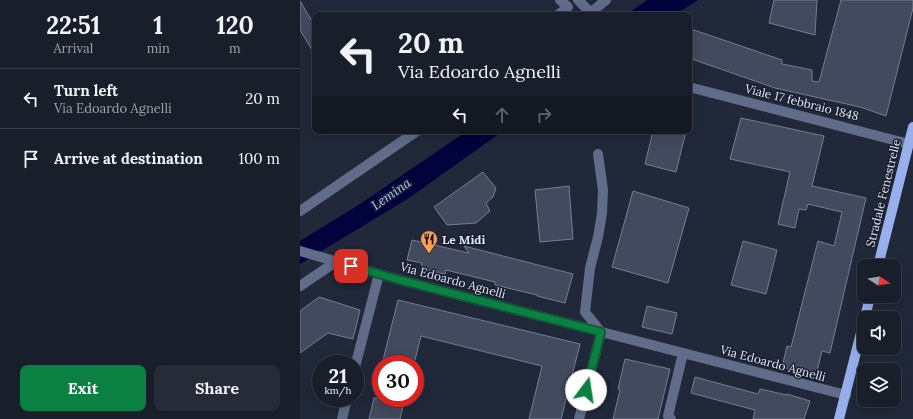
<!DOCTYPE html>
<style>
body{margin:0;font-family:Lora,serif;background:#262b37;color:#f1f3f6;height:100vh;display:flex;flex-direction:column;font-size:15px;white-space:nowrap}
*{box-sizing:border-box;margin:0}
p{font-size:13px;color:#9fa2a9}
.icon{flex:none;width:22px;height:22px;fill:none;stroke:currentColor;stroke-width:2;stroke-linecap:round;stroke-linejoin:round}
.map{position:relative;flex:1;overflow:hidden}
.side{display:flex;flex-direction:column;background:#191e2b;width:300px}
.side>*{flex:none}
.guide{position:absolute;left:12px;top:12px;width:380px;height:122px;border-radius:8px;box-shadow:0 4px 16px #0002,0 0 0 1px #373c47;background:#191e2b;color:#f1f3f6;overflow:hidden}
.needle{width:26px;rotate:102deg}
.fabs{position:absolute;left:557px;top:259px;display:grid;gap:8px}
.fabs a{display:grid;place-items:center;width:44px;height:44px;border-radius:8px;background:#191e2b;box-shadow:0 4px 16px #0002,0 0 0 1px #373c47;font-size:20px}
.speed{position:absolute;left:12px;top:355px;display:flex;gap:8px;font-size:20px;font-weight:700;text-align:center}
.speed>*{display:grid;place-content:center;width:52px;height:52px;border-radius:50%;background:#191e2b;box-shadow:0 4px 16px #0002,0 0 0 1px #373c47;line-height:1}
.speed small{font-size:10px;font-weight:400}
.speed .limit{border:6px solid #d22;background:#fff;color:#111}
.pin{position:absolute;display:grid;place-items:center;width:34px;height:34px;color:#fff;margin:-17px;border-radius:8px;box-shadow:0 2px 6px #0006}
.me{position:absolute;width:44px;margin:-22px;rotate:14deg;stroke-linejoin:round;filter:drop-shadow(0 0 3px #0008)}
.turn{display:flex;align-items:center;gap:14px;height:84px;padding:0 20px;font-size:18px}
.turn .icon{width:52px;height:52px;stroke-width:2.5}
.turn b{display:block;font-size:28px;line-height:34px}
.lanes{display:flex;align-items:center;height:38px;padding:0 20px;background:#0003;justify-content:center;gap:20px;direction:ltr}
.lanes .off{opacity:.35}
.eta{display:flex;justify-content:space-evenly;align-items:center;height:68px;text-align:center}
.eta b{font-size:24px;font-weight:700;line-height:28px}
.cta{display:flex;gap:8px;margin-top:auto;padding:8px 20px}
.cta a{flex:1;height:46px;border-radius:8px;background:#0b8043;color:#fff;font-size:16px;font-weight:700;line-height:46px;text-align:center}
.cta a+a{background:#262b37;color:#f1f3f6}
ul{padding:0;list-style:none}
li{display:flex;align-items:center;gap:12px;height:60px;padding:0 20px;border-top:1px solid #373c47}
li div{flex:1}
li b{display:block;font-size:15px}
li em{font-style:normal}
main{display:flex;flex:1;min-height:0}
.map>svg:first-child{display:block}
.water{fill:#02023d}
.building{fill:#424a5d;stroke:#757e93}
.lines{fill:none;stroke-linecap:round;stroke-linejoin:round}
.minor{stroke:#606c8a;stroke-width:10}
.major{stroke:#97b0ec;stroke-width:10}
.route-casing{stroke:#07532c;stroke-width:10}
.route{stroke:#0b8043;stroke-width:7}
.labels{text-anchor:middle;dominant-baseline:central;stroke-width:3;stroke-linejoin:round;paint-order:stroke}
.street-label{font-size:12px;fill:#e3e8f4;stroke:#181e2f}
.poi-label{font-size:12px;font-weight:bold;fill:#e3e8f4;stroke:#181e2f;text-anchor:start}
.water-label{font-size:13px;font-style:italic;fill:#a9c0f7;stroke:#181e2f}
</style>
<main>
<section class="side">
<div class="eta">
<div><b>22:51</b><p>Arrival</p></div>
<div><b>1</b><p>min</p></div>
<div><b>120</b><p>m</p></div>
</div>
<ul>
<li><svg class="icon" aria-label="left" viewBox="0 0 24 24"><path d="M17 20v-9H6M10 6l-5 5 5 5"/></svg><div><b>Turn left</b><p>Via Edoardo Agnelli</p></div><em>20 m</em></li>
<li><svg class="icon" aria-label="arrive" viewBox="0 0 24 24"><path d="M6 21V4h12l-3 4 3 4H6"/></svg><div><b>Arrive at destination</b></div><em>100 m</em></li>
</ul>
<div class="cta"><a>Exit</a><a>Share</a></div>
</section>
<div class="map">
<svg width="613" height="419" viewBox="0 0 613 419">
<rect width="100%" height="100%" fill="#212839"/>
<!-- water -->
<path class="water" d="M347,0H398L375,15H326Z
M167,131H203L109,198L0,264V241L60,204Z"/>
<!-- building -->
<path class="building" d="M474,0H517L515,35L469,23Z
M541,0H613V8L586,116L560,107L475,88L389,58V38L391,29L482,60V64L512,70V81L519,82Z
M0,1L15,26V55L0,30Z
M441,118L524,136L512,186L566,198L530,353L522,351L516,375L482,367L487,346L491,347L518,241L534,246L542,212L508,204L506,210L499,209L495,228L478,224L490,172L430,159Z
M353,131H386L376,172L345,164Z
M183,172L196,188L193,197L186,203L190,211L176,223L147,225L134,207Z
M269,186L273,239L240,242L235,190Z
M333,191L389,208L368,283L312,267Z
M112,240L169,253L164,246L273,274L265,303L237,296V295L195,285V282L146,270L145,274L121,269L122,263L107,260Z
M443,241L477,250L466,294L431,285Z
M19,297L60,310L53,339L28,333L0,353V311Z
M98,300L280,344L261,419H229L242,366L121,336L114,364H82Z
M347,306L377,313L372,334L342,327Z
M325,359L370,369L358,419H313L320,390L318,389Z
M395,377L458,394L460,389L487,395V394L510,401L504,419H453L455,410L391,393Z
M74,398H105L100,419H69Z"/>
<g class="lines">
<!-- minor -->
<path class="minor" d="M278,0L293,15
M258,15L268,7L260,0
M288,15L306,0
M389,87L609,144
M0,211L117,131
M0,251L100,280L546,395
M0,286L37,261
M55,367L79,274
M42,419L47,398
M279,419L301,332L285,312L290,268L298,237L302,213L303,190L298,154
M371,419L368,416L383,353"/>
<!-- major -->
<path class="major" d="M578,266L613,127
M565,318L570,296
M539,419L564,321"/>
</g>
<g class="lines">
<!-- route casing -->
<g class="route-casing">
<path id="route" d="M51,266L100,280L301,332L286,390"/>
</g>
<!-- route -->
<use href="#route" class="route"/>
</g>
<!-- icons -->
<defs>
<g id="restaurant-pin" transform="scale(0.9)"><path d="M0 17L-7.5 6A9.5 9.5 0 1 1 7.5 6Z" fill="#fc9d52" stroke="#181e2f"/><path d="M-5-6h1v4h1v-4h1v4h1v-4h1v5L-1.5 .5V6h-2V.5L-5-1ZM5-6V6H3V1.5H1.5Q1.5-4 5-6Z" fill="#111"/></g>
</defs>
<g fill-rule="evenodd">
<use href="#restaurant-pin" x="129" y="239"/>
</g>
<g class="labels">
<!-- street labels -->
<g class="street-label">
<text transform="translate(502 102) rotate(14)">Viale 17 febbraio 1848</text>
<text transform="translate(583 193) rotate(-76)">Stradale Fenestrelle</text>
<text transform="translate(153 280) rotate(15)">Via Edoardo Agnelli</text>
<text transform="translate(473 363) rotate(15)">Via Edoardo Agnelli</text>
</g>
<!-- poi labels -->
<g class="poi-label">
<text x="142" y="239">Le Midi</text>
</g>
<!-- water labels -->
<g class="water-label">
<text transform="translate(91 194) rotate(-35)">Lemina</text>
</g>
</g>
</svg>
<div class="fabs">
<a><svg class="needle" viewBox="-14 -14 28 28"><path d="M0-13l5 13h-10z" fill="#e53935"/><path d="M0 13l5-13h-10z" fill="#9fa2a9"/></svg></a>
<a><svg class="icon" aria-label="sound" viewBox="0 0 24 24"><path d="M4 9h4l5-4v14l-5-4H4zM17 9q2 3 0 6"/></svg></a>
<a><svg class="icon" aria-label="layers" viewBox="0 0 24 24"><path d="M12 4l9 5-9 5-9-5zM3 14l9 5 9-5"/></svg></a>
</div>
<div class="speed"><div>21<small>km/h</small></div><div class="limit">30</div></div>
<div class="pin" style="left:51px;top:266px;background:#d93025"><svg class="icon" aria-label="arrive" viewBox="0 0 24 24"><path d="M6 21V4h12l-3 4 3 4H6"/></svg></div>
<svg class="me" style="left:286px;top:390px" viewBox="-20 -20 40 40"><circle r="19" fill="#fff"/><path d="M0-13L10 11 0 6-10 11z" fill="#0b8043"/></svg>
<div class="guide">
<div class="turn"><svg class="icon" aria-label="left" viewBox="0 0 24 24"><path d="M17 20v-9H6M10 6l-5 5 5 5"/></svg><div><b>20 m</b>Via Edoardo Agnelli</div></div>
<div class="lanes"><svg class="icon" aria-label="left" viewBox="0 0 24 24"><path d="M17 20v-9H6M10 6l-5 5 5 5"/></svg><svg class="icon off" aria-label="ahead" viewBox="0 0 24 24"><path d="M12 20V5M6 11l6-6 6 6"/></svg><svg class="icon off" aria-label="right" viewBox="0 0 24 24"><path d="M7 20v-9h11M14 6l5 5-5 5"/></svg></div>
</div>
</div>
</main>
